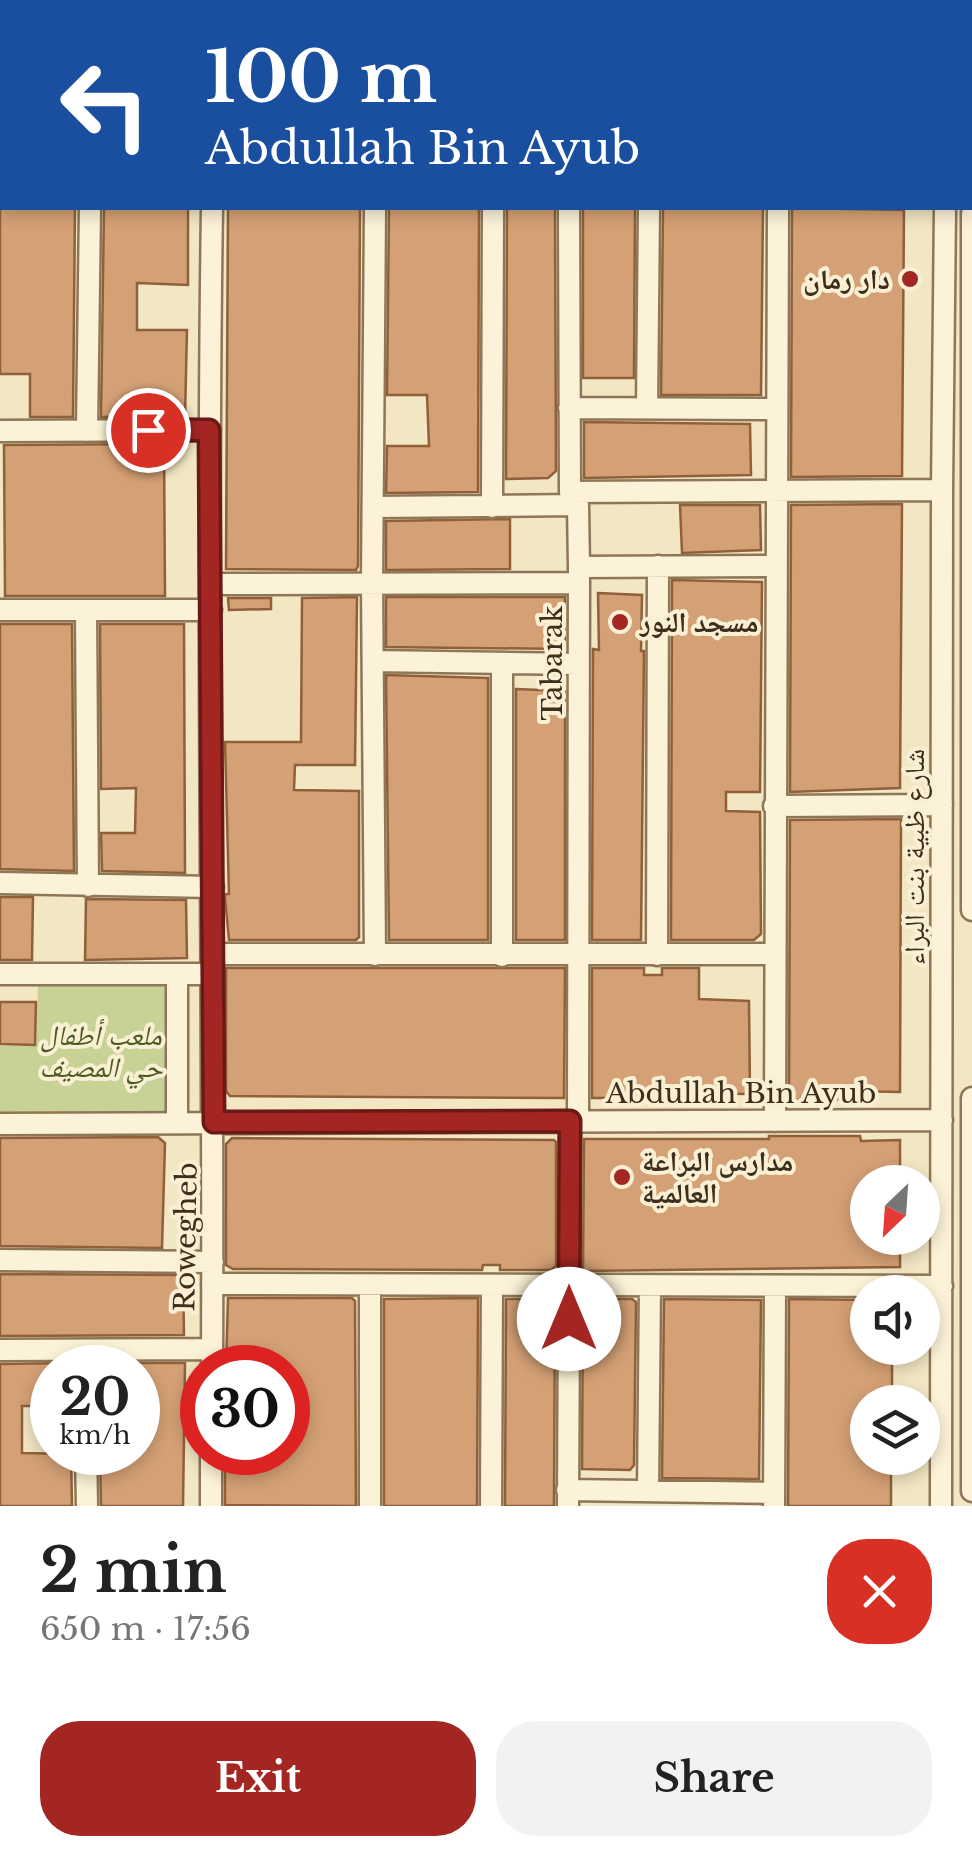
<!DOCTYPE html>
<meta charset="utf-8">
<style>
body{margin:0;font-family:"Libre Baskerville","Noto Naskh Arabic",serif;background:#f2f2f2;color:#222;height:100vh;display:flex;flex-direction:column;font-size:38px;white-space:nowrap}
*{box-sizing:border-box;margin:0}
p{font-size:32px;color:#767676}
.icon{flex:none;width:55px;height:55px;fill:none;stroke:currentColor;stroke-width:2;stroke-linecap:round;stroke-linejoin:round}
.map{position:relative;height:1506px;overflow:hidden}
.details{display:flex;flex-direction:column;background:#fff;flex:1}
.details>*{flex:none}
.guide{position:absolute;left:0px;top:0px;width:972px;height:210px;box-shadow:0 5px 15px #0003;background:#1a4fa0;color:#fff;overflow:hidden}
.needle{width:65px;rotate:205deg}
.controls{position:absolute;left:850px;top:1165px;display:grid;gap:20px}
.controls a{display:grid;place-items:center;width:90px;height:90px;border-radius:50%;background:#fff;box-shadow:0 5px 15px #0003;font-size:50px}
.speed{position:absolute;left:30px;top:1345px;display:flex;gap:20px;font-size:50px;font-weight:700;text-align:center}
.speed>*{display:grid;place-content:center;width:130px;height:130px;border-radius:50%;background:#fff;box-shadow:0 5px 15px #0003;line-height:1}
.speed small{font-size:25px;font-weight:400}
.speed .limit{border:15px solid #d22;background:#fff;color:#111}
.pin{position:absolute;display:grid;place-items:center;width:85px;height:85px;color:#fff;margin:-42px;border:5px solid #fff;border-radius:50%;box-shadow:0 2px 10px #0007}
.me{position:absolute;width:110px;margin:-55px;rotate:0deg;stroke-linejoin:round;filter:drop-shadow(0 0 8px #0008)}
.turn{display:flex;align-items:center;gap:35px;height:210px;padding:0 40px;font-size:45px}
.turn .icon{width:130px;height:130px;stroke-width:2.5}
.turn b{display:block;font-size:70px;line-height:85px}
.round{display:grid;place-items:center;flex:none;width:105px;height:105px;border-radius:40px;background:#f2f2f2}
.summary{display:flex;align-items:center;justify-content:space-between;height:170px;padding:0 40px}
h1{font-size:60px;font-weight:700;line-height:75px}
.button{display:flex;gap:20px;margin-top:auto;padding:20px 40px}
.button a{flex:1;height:115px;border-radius:40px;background:#a32622;color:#fff;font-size:40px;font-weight:700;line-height:115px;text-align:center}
.button a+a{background:#f2f2f2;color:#222}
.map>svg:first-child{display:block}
.green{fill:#c8d196}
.building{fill:#d4a075;stroke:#90603b;stroke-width:2.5}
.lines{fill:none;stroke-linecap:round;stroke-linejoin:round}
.minor-casing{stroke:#8e7758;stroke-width:25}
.minor{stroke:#fcf2d7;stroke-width:20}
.route-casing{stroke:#6a1916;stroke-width:25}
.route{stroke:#a32622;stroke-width:18}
.poi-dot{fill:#a32622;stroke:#f9efd3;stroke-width:4}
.labels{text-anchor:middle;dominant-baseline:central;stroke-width:8;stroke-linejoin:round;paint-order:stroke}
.poi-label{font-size:28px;font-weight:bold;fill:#3d2e1d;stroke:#f9efd3;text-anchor:start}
.street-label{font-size:28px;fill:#3d2e1d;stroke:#f9efd3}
.park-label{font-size:28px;font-style:italic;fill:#4a5b22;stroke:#f9efd3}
</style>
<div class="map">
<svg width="972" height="1506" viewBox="0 0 972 1506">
<rect width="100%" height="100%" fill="#f2e6c3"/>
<!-- green -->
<path class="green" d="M166,983L168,1116L0,1117V1046H36L38,985Z"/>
<!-- building -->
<path class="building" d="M0,208H75L73,417H30V374H0Z
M104,208H188V285L137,283V330H187L185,416L101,417Z
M228,208H360L358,566L356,570L226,569Z
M389,208H479L478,492L386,493L387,446H429L427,395H387Z
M507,208H555L556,471L548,478L506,479Z
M583,208H635L634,378H583Z
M663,208H763L761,395H661Z
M792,208L904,210L902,476L791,477Z
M584,422L750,424L751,475L584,478Z
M164,444L165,596H5L4,445Z
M902,504L900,788L790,792L791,505Z
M680,505H760L761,550L682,553Z
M510,519V569L386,570V521Z
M672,580L762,582L760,792H726V811L760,812L761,934L754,940H671Z
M598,593L642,595L641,651H644L641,940H592L593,649L599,650Z
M357,597L355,765H295L294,790L359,791V937L356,940H229L225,898V894H229L225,742H301L302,598Z
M386,597H565V649L386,647Z
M228,598H271V609L229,610Z
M0,624H72L74,871L0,869Z
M100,624H184L185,873L102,871L101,833H135L136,788L101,789Z
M386,675L488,678V940H389Z
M516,689L565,691V940H516Z
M901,819L900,1092L846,1091V1099L793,1100L789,1095L790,820Z
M0,897H33L32,960H0Z
M86,899L186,900L187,958L85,960Z
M226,968H565L564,1098L230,1096L226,1091Z
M592,968H644V975H662V968H699V999L749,1001L750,1094L645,1093V1098H592Z
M0,1002H36L35,1045L0,1044Z
M769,1136H860L861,1141L900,1140V1182H868V1238H900V1267L583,1271L584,1139H769Z
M158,1137L165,1143L162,1248L0,1246V1138Z
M232,1138L554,1140L556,1142V1266L551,1270H500V1265H483L482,1270L233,1269L226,1265V1144Z
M0,1274L183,1275L184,1335L0,1336Z
M228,1298H352L355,1301L356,1506L225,1505V1452H288V1368H226Z
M478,1298L477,1506H384V1299Z
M506,1299H555L554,1506H505Z
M583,1299H632L636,1302L634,1465L630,1470L582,1469Z
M664,1299L761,1300L759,1479L662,1478Z
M789,1299L868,1300V1353H892V1400H868V1460H891V1506H788Z
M71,1363L75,1368H52V1406H22V1453L71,1454L72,1506H0V1364Z
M138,1363H185L183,1506H101L100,1452H138Z"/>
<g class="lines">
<!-- minor casing -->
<g class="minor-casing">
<path id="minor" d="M203,0V2
M569,0V2
M946,0V2
M970,15H972
M0,137H2
M569,208L570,492L578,505L579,567L578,1120
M972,213V910
M569,408L777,409
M647,408L649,208
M0,431L209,430
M87,431L90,208
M570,492L942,490
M374,507L578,505
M492,507L493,208
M579,567L775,566
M210,584L579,583
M0,610H211
M86,612L88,886
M373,661L579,664
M502,663V956
M774,806L942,805
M0,883L213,887
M212,954H774
M375,955L372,583L375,208
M657,955L658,566
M0,974H213
M972,1098V1491
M775,1121L778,208
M177,1122V975
M0,1124L942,1120
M0,1260L213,1262
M212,1284L942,1286
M0,1350L212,1349
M212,1368C214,981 206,594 212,208
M86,1452L87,1506
M567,1490L773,1493
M648,1491L650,1286
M211,1506V1452
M370,1506V1285
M491,1506L492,1285
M568,1506L570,1121
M774,1506L775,1286
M941,1506L942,490L945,208"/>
</g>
<!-- minor -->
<use href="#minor" class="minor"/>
</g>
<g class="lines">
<!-- route casing -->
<g class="route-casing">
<path id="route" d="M148,430H209L214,1122L570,1121L569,1319"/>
</g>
<!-- route -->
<use href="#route" class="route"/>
</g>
<!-- markers -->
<g class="poi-dot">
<circle cx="910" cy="279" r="10"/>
<circle cx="620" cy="622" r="10"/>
<circle cx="622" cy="1177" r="10"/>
</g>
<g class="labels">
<!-- poi labels -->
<g class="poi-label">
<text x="890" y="279" text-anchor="end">دار رمان</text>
<text x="640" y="622">مسجد النور</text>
<text x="642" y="1161">مدارس البراعة<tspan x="642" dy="32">العالمية</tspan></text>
</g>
<!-- street labels -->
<g class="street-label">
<text transform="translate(552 663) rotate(-90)">Tabarak</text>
<text transform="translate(914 857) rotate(-90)">شارع ظبية بنت البراء</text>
<text x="741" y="1093">Abdullah Bin Ayub</text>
<text transform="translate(186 1237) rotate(-89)">Rowegheb</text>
</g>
<!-- park labels -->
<g class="park-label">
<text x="101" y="1035">ملعب أطفال<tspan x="101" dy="32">حي المصيف</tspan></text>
</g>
</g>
</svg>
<div class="controls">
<a><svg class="needle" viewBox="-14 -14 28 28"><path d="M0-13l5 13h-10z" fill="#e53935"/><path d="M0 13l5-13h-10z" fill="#767676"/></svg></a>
<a><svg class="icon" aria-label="sound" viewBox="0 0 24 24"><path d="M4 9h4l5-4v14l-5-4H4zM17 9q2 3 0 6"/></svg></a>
<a><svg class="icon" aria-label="layers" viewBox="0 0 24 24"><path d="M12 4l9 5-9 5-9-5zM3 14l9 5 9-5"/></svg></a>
</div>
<div class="speed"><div>20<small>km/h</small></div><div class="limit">30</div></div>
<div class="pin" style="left:148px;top:430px;background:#d93025"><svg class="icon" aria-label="arrive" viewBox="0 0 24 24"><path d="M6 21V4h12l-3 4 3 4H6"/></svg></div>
<svg class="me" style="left:569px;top:1319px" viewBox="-20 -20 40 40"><circle r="19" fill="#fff"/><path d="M0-13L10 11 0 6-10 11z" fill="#a32622"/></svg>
<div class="guide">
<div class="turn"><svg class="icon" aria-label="left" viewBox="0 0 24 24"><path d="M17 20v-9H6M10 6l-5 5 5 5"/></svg><div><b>100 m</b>Abdullah Bin Ayub</div></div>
</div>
</div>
<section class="details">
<div class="summary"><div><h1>2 min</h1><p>650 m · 17:56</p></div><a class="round" style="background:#d93025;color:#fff"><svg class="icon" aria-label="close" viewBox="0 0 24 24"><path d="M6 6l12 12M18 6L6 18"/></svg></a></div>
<div class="button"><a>Exit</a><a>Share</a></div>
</section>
